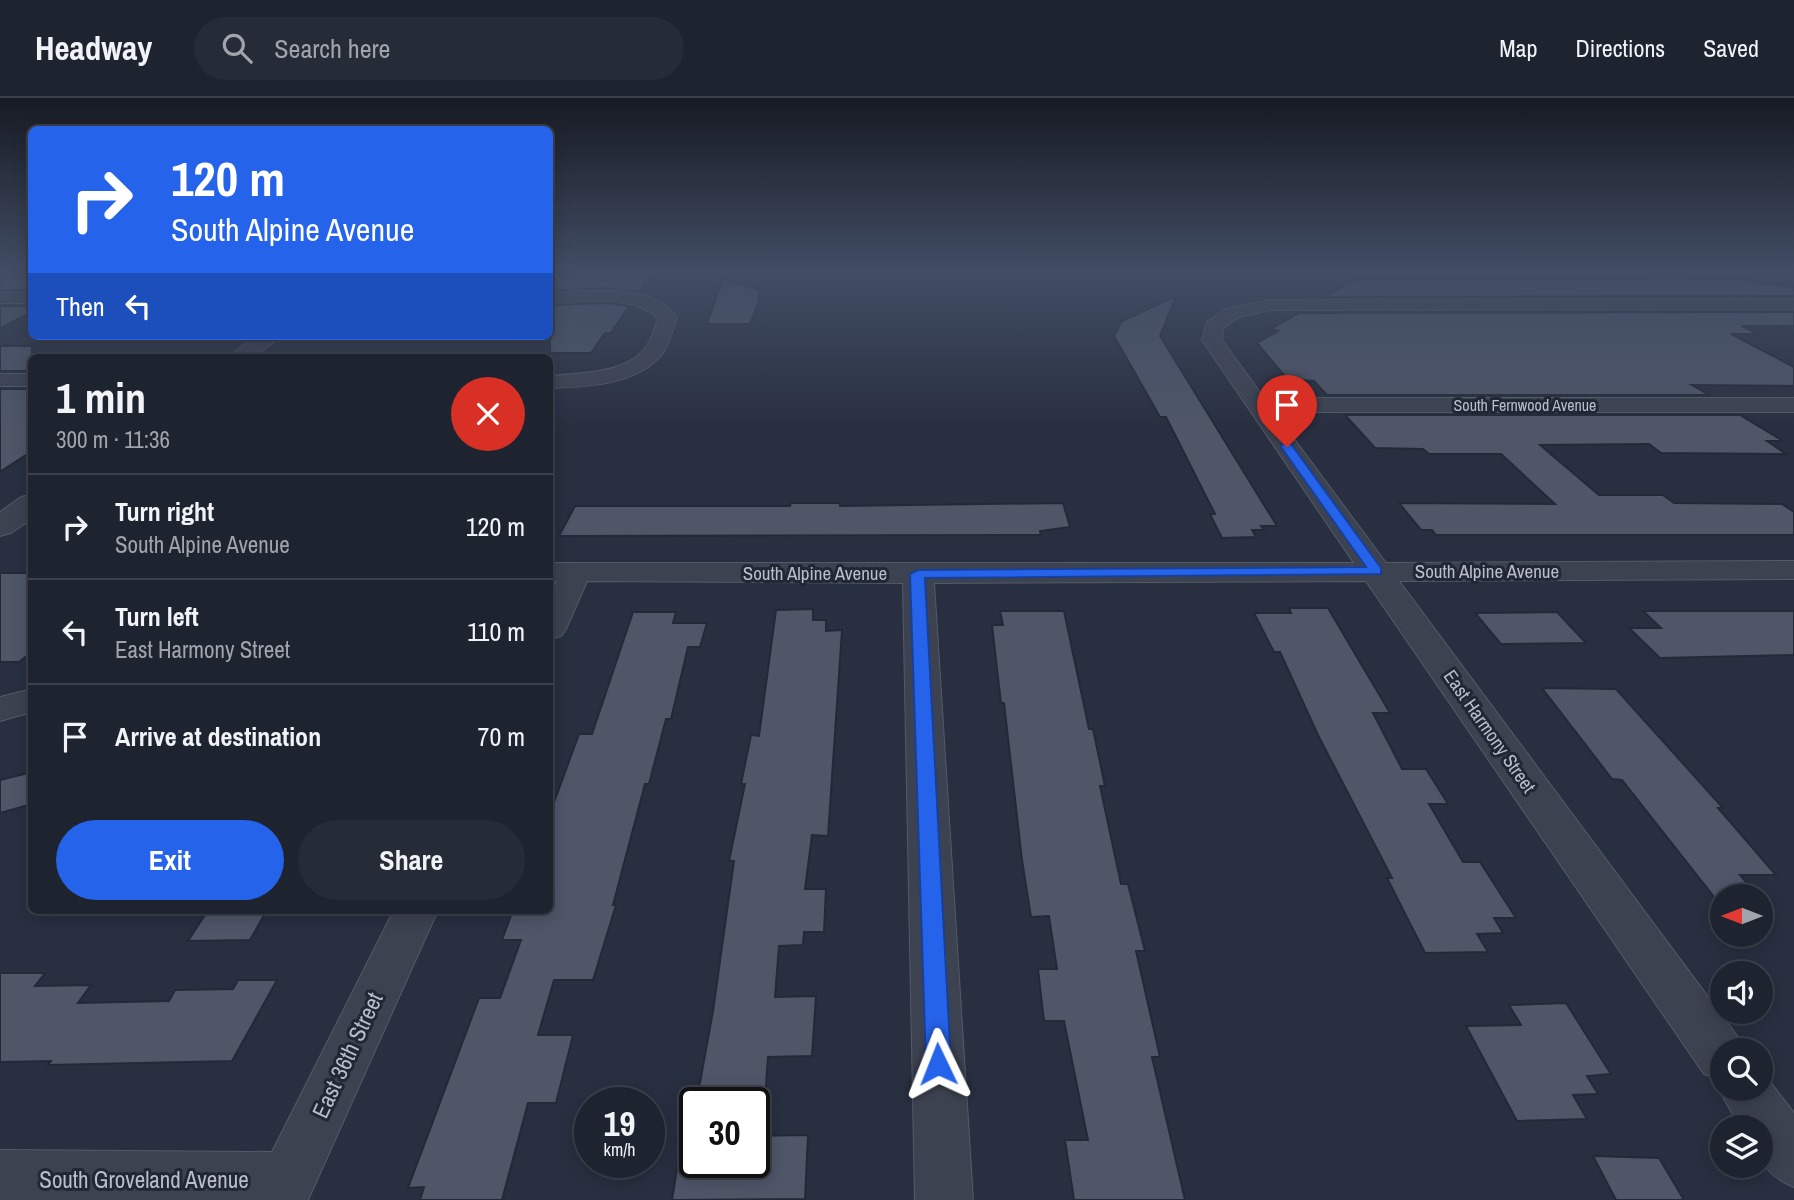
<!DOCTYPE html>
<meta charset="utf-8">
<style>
body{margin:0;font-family:"Archivo Narrow",sans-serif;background:#262b38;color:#f1f3f6;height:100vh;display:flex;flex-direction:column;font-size:26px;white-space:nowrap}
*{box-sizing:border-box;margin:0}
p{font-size:23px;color:#a1a4ab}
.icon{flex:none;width:38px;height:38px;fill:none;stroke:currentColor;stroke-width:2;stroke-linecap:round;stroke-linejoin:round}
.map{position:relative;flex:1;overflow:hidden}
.side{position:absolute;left:28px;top:256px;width:525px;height:560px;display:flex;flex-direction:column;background:#1e2330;border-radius:10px;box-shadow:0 4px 18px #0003,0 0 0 2px #3c404c}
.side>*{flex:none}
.hud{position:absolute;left:28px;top:28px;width:525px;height:214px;border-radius:10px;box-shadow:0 4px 18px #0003,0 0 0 2px #3c404c;background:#2563eb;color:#fff;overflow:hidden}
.needle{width:46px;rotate:270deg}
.fabs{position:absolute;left:1710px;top:786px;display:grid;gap:14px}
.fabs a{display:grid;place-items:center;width:63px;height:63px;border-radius:50%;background:#1e2330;box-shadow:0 4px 18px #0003,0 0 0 2px #3c404c;font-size:35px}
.speed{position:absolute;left:574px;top:989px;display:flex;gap:14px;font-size:35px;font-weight:700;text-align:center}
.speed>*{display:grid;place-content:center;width:91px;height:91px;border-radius:50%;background:#1e2330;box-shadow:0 4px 18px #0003,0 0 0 2px #3c404c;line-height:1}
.speed small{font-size:18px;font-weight:400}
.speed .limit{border:4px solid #111;border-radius:10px;background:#fff;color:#111}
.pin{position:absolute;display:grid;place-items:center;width:60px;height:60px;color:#fff;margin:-72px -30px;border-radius:50% 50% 50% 0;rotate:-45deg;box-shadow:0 0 7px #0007}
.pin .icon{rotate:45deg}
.me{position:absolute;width:77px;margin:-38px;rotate:358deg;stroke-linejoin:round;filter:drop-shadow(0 0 5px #0008)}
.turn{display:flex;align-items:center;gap:24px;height:147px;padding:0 28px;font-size:32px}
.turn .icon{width:91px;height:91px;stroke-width:2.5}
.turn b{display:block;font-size:49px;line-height:60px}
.then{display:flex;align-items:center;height:66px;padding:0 28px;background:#0003;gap:14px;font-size:26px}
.round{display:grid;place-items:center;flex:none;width:74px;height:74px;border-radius:37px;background:#262b38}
.summary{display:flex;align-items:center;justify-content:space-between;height:119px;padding:0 28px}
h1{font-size:42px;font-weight:700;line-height:52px}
.cta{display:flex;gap:14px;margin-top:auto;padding:14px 28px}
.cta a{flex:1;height:80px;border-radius:42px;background:#2563eb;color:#fff;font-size:28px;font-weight:700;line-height:80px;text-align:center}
.cta a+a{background:#262b38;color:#f1f3f6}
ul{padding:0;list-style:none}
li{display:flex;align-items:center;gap:21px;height:105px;padding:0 28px;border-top:2px solid #3c404c}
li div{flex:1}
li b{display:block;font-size:26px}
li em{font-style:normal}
header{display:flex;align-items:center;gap:42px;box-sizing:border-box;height:98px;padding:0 35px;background:#1e2330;border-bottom:2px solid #3c404c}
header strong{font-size:33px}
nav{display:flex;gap:38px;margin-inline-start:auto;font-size:24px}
.search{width:490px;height:63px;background:#262b38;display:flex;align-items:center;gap:18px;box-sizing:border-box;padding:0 24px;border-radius:38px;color:#a1a4ab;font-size:26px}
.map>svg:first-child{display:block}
.building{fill:#4e5668;stroke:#232937;stroke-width:2}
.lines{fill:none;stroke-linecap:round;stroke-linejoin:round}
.minor-casing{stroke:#545a67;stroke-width:2}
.tertiary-casing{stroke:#545a67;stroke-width:2}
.minor{fill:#3c4250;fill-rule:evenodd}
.tertiary{fill:#3c4250;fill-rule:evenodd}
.route{fill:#2563eb;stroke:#184099;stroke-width:2}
.labels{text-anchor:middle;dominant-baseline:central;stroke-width:6;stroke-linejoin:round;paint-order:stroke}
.far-street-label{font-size:16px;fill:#b9bdca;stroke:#212735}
.street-label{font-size:19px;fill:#b9bdca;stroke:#212735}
.near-street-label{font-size:23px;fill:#b9bdca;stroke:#212735}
</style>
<header>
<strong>Headway</strong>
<div class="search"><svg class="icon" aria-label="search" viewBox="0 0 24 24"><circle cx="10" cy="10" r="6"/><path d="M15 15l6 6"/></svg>Search here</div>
<nav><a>Map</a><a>Directions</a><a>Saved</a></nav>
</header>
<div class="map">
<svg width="1794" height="1102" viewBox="0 0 1794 1102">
<rect width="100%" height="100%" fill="#282f40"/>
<!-- building -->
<path class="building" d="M550,175L594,176L651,175L639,194L606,190L550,193Z
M0,177L32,178V192H0Z
M1647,180L1747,182L1753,185L1794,189V198L1325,199L1355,182L1650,181Z
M723,181L759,192V203L750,226H707Z
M1176,198L1160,238L1277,428H1261L1264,432H1252L1256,439L1222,440L1210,416H1215L1166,319H1160L1114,238L1122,223Z
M606,205L629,208L611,235H605L591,255H550V207Z
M0,208H32V214L0,230Z
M1794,214V228H1742L1758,236H1731L1794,269V288L1692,287L1709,297H1327L1314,283L1287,281L1257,245L1278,233L1271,231L1299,215Z
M0,248H32V273H0Z
M0,291H32V353L0,374Z
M1345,317H1740L1783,343H1767L1786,356L1661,355L1649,346L1540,347L1599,397H1663L1674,405L1782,406L1794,414V437H1436L1432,432H1421L1399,405L1555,406L1501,356H1429L1423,351L1375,350Z
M791,405H840V408L1063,405L1070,429L1040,433L1041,437L559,438L575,408H790Z
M0,475H32V554L19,564H0Z
M1289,510H1328L1390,615H1373L1402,671H1426L1448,706H1429L1463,764H1480L1516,820H1494L1503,835L1477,836L1488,854L1425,855L1387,780H1392L1318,637L1280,554H1274L1254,515H1291Z
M813,511V522H826V533L842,532L828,738L812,737L805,791H826L824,834H804L803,847L779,848L775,899L816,898L812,958L768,959L765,1001H697L713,913L734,763H729L745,686H741L751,637L759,638L776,512Z
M1000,513H1064L1089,631H1093L1105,688H1100L1121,786H1128L1145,853H1136L1160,959H1152L1185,1102H1074L1065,1042H1088L1064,923H1044L1038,871H1057L1049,818L1031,819L1022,762L1004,605H1001L992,527H1003Z
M1643,513H1794V557L1660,560L1629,530H1661Z
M633,514H676L673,525H707L700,549H688L671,621H666L649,686H645L613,807H616L593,882H554L538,937H573L556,1005H528L502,1102H420L424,1089L408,1090L479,900H500L521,842H502L513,812H550V707H553L579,636H592Z
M1557,514L1586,545L1501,546L1475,515Z
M1542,590L1616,591L1723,710H1718L1776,777H1740L1758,798H1722V809L1622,682L1612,681Z
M32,674V706L0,715V682Z
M208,812H267L250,842L188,843Z
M0,875H45L35,888L91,887L78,905L169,903L175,892L233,891L238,882H277L232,963L48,967L51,963L0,964Z
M1566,905L1611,976L1587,978L1598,996L1573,997L1587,1021L1517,1023L1466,928L1521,927L1509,907Z
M808,1037L805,1101L672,1102L678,1064H754V1038Z
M1593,1058L1659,1060L1684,1102H1616Z"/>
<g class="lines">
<!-- minor casing -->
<g class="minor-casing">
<path id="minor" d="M580,193C612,192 655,190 677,219C673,231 670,244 663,255C639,287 585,289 550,290V278C580,275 630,276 648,246C653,238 655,229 658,220C629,194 585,205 550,205V195Z
M0,195H32V205H0Z
M1794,201V211L1271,212L1239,219L1223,230L1222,242L1264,300H1794V314H1274L1386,465L1794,463V481L1399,483L1740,942L1744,952H1722V990H1760V971L1794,1015V1089C1761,1075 1760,1062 1760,1029H1740L1718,990L1721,982L1704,976L1366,483L934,485L973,1102H915L903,485L587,483L566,531L561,538L550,541V498L557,483H550V465H1354L1202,242L1207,224L1226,211L1271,202Z
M0,276H32V288H0Z
M32,591V614L0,623V599Z
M394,812H438L308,1102H0V1052L272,1054Z"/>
</g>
<!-- tertiary casing -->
<g class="tertiary-casing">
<path id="tertiary" d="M255,238H281L255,259H228Z
M32,397V421L11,435L0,438V414L21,399Z"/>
</g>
<!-- minor -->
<use href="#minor" class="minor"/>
<!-- tertiary -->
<use href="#tertiary" class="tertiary"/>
</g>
<!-- sky -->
<linearGradient id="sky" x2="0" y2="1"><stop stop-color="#161a23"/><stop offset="0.53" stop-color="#424d64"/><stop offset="1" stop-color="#424d64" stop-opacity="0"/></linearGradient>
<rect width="1794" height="328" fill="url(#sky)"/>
<!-- route -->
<path class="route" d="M1282,346H1291L1381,470V476L925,480L951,966L947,974L938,977L929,974L926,966L910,476L918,472L1366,469L1281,349Z"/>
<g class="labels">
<!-- far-street labels -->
<g class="far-street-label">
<text x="1525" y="307">South Fernwood Avenue</text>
</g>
<!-- street labels -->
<g class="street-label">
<text x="1487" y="473">South Alpine Avenue</text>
<text x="815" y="475">South Alpine Avenue</text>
<text transform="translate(1490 633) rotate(55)">East Harmony Street</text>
</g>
<!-- near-street labels -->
<g class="near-street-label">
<text transform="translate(347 957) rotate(-65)">East 36th Street</text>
<text x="144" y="1081">South Groveland Avenue</text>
</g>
</g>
</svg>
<div class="fabs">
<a><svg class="needle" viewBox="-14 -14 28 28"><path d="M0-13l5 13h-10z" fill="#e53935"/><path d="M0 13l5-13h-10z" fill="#a1a4ab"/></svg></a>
<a><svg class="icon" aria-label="sound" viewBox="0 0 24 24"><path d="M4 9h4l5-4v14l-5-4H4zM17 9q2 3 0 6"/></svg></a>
<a><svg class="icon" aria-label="search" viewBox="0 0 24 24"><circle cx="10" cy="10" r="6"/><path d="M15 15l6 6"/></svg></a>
<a><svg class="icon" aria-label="layers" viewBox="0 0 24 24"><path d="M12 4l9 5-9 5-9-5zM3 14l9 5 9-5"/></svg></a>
</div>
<div class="speed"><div>19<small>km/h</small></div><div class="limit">30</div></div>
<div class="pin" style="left:1287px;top:349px;background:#d93025"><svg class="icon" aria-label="arrive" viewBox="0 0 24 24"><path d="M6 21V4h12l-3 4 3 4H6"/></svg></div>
<svg class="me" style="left:938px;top:966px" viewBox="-20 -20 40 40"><path d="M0-17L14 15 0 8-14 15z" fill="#2563eb" stroke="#fff" stroke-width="4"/></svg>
<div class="hud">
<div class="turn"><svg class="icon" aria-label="right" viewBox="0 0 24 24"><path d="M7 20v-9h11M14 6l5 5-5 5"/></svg><div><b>120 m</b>South Alpine Avenue</div></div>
<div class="then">Then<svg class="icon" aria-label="left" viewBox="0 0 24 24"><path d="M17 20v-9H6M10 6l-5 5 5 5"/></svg></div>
</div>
<section class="side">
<div class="summary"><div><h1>1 min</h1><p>300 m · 11:36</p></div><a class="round" style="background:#d93025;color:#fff"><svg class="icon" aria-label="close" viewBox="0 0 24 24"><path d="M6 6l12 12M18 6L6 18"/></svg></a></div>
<ul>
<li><svg class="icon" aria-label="right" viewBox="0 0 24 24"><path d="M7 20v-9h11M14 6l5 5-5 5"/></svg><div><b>Turn right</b><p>South Alpine Avenue</p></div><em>120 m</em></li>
<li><svg class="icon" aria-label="left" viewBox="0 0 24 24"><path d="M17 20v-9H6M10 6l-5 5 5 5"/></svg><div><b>Turn left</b><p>East Harmony Street</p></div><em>110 m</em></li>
<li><svg class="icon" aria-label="arrive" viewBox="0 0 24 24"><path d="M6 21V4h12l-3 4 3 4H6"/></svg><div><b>Arrive at destination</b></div><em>70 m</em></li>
</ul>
<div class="cta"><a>Exit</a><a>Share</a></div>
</section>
</div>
